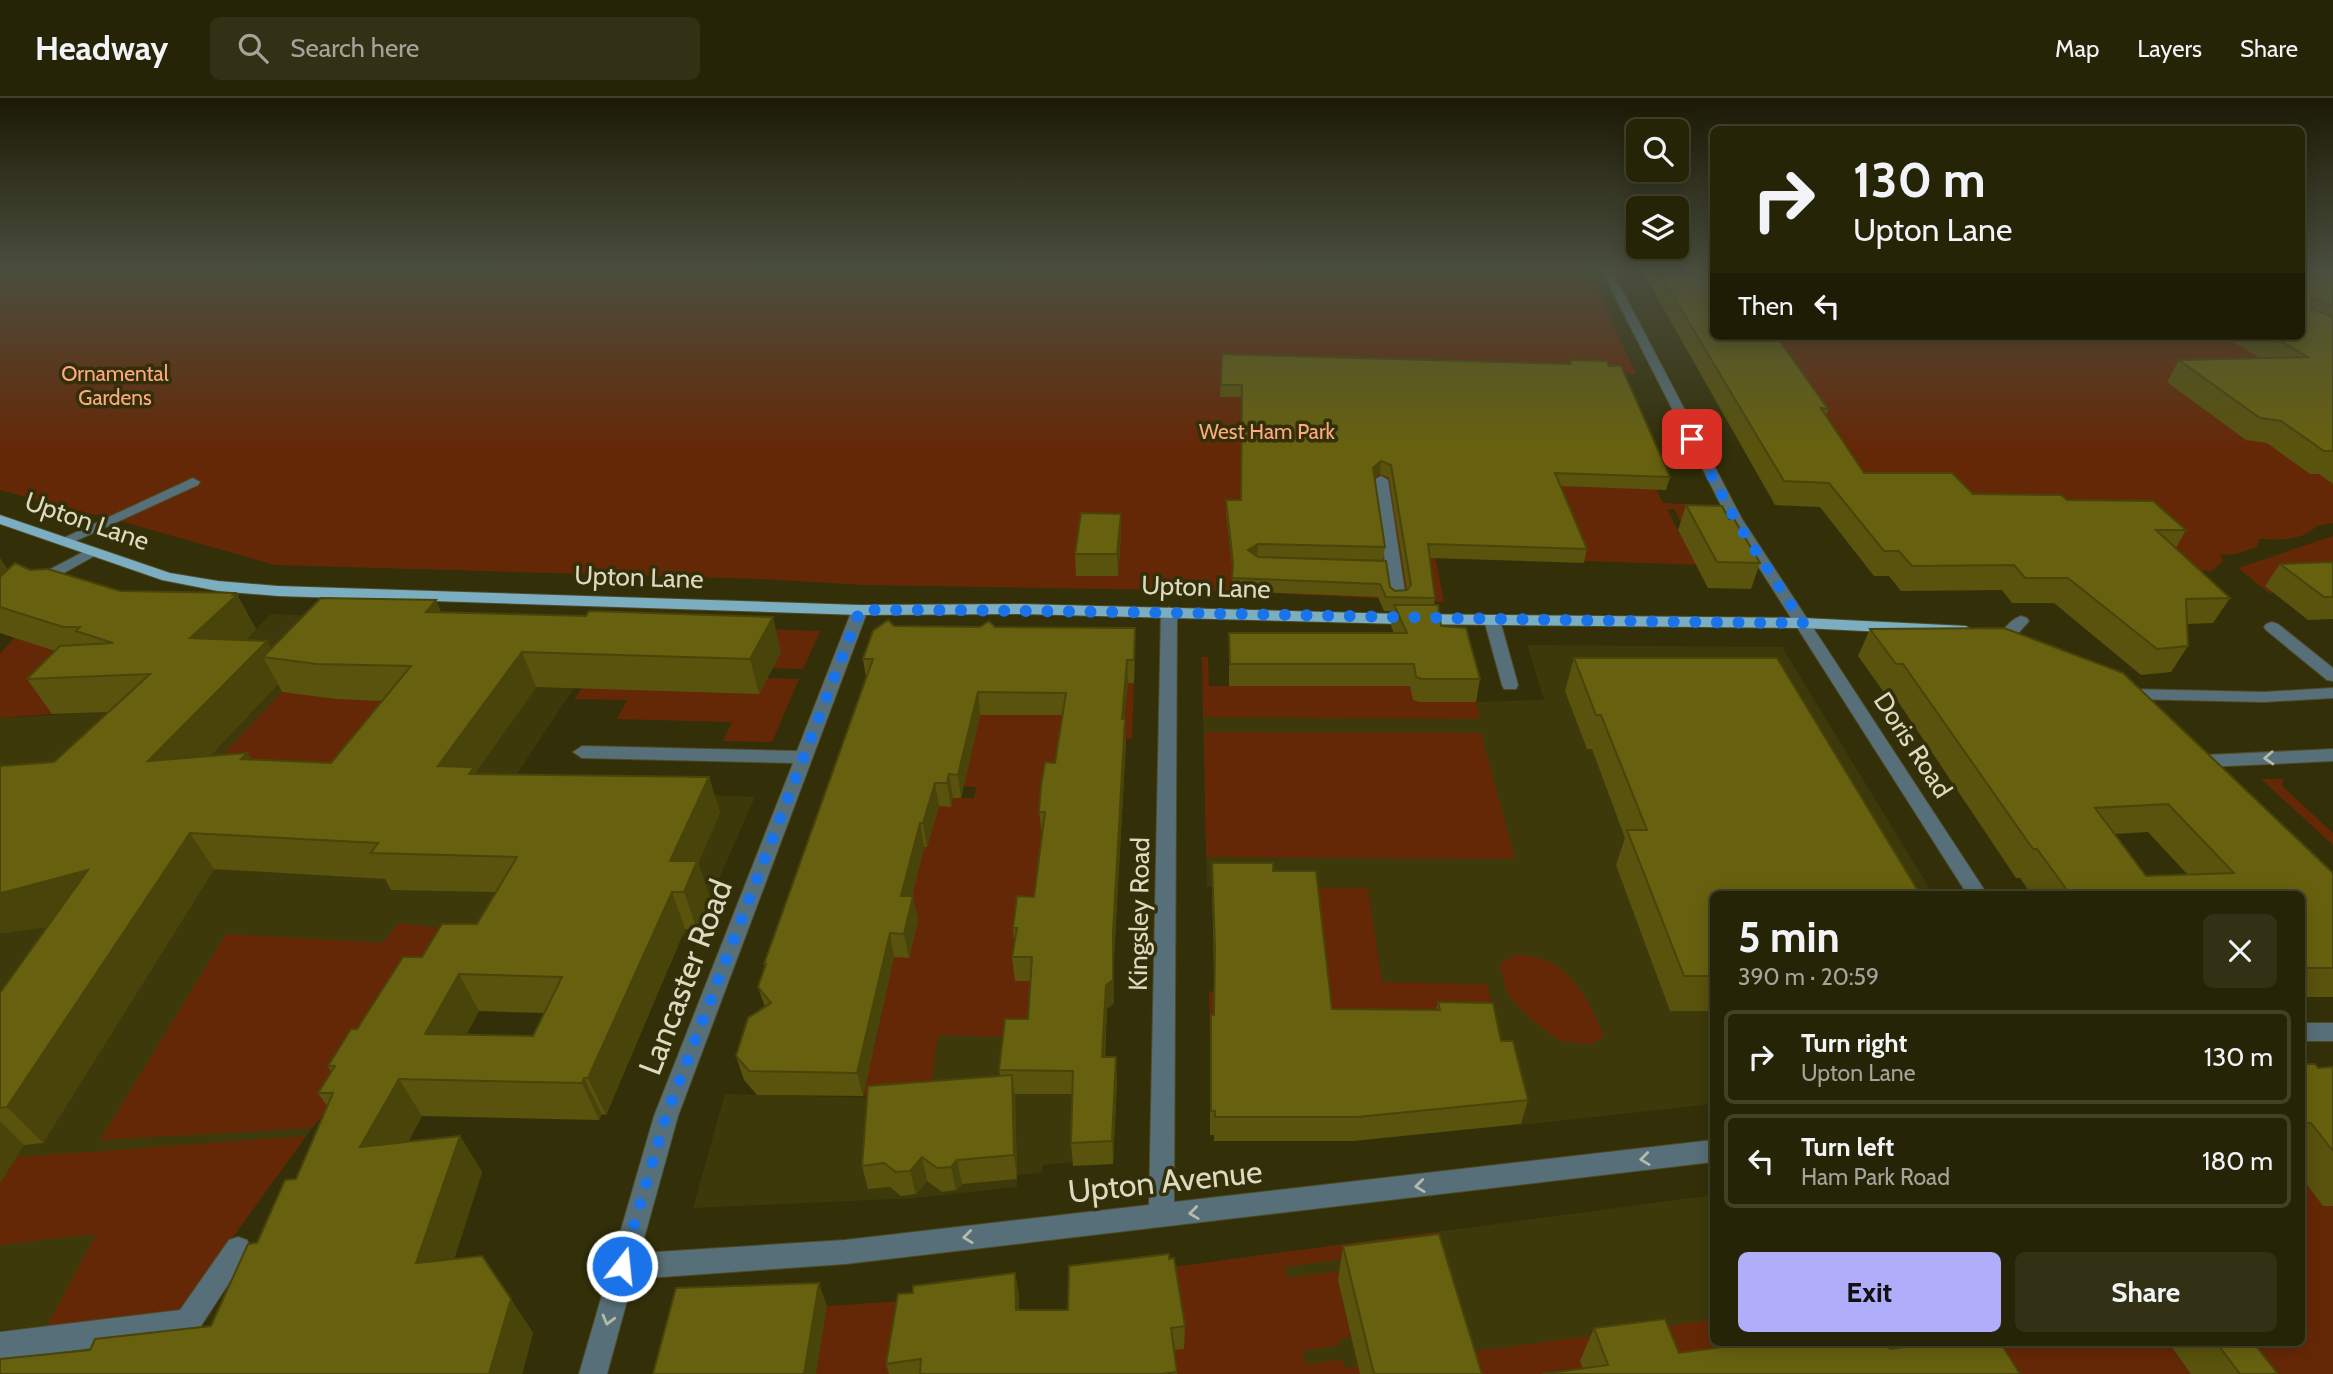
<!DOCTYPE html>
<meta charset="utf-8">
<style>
body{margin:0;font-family:Cabin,sans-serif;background:#323015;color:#f1f3f6;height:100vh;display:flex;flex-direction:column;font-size:26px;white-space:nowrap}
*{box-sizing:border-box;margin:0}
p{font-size:23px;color:#a4a49b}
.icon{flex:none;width:38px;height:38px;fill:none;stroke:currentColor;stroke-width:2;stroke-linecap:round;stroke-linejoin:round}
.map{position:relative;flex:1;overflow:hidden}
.side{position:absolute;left:1710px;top:793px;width:595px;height:455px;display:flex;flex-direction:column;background:#262407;border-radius:10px;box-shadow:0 4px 18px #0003,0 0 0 2px #424128}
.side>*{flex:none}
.hud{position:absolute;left:1710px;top:28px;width:595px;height:214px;border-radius:10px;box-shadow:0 4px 18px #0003,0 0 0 2px #424128;background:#262407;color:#f1f3f6;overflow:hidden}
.controls{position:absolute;left:1626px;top:21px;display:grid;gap:14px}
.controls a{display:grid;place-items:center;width:63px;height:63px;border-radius:10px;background:#262407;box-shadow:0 4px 18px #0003,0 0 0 2px #424128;font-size:35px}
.pin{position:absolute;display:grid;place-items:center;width:60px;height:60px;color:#fff;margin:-30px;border-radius:14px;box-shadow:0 4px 10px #0006}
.me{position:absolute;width:77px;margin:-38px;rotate:16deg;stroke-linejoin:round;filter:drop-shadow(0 0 5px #0008)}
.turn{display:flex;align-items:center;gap:24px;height:147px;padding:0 28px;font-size:32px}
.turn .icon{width:91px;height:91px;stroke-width:2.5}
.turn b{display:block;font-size:49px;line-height:60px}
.then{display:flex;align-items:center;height:66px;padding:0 28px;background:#0003;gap:14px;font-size:26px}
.round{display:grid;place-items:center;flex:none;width:74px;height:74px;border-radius:10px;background:#323015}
.overview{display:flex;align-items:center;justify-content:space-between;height:119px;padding:0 28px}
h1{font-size:42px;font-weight:800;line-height:52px}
.cta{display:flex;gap:14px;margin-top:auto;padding:14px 28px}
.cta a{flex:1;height:80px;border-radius:10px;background:#b0aefa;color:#111;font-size:28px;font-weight:800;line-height:80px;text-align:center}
.cta a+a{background:#323015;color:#f1f3f6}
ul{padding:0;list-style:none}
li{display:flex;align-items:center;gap:21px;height:94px;margin:0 14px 10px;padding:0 14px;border:4px solid #424128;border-radius:10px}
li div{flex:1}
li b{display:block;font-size:26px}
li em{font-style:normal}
header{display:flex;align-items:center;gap:42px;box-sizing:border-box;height:98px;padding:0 35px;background:#262407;border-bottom:2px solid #424128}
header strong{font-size:33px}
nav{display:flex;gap:38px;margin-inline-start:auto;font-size:24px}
.search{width:490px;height:63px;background:#323015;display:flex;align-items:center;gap:18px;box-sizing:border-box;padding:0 24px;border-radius:10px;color:#a4a49b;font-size:26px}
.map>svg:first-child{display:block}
.built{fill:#3d390a}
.green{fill:#652807}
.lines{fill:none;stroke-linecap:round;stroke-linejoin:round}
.minor-casing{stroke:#4e4b26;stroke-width:2}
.major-casing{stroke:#4e4b26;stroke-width:2}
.minor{fill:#576f78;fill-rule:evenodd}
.major{fill:#7caec1;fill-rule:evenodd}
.wall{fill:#59530d;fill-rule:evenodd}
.shaded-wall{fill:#48440a}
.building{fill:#67610f;stroke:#48440a;stroke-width:2;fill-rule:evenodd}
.oneway{stroke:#b4bbab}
.route{stroke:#1a73e8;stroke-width:12;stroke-dasharray:0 21.6}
.labels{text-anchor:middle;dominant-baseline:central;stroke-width:7;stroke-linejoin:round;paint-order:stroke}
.far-park-label{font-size:21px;fill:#ffa982;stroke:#333009}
.street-label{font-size:26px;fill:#dcdbc1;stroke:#333009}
.near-street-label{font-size:32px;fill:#dcdbc1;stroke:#333009}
</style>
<header>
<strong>Headway</strong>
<div class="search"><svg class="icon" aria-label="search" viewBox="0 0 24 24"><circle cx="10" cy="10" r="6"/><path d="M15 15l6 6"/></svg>Search here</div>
<nav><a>Map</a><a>Layers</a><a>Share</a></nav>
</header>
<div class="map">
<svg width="2333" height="1276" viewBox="0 0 2333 1276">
<rect width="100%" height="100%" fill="#333009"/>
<!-- built -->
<path class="built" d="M271,516L352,519L206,676L616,526L509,688L755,699L693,839L468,833L312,1030L178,1215L0,1232V620L109,614L227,559Z
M1527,547L1782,549L1933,796H1713V1006L1521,1027L1487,886L1382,884L1368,790L1207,789L1203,619L1480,621L1476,604L1544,602Z
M938,937L1076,940L1073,1064L1043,1067L1042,1075L1017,1077V1089L915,1100L693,1110L725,996L929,1001Z
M1713,1097V1244H2203L2227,1276H1188L1173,1169Z"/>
<!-- green -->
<path class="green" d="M0,171H1588L1636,276L1568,274L1656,391L1663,405L1699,407L1710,427L1682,426L1674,411H1667L1683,442L1705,467L1435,458L1444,504L1232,493L865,487L761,481L275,467L127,425L102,416L95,417L0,392Z
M1715,238H2235L2264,263L2333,371V425L2316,428C2304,443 2277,442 2259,441L2257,449L2236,456L2220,457L2223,464L2211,473L2179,471L1822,410Z
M2333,438V475L2301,494L2269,495L2238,470Z
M616,526L820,533L803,571L772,570Z
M23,530L64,550L109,614L63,605L52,616L0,620V556Z
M1202,559H1208L1209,588H1392L1413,579L1419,604H1476L1480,621L1203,619Z
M767,580L799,581L772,644L723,643L732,624L617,621L627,602L574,601L582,590Z
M1122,585H1134L1132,641H1075L1041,737H1047L1035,883L1045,940L938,937L929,1001L863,998L818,954L873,955L883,910L830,909L834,746L927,749L931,735L908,707L953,700H974L976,689L944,688L852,627Z
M282,594L387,603L335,682L205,676Z
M1204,634L1481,635L1515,761L1206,759Z
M2261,681H2283L2282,688L2333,735V747Z
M1271,789L1368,790L1382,884L1487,886L1507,967L1272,943L1210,941L1209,893L1214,894Z
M399,825L468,833L312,1030L100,1042L226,836L382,845Z
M1517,856C1527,858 1541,859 1550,864C1579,881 1593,910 1604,939L1591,946L1560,943L1528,919L1506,894L1500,865Z
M306,1038L178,1215L47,1228L96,1136L0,1147V1085L17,1059Z
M2301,1079L2323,1108H2333V1276H2227L2203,1244H2301Z
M1436,1134L1440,1148L1285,1169L1287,1180L1444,1160L1338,1182L1351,1239L1338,1241L1340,1247L1302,1253L1306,1266L1343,1262L1345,1270L1358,1268L1360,1276H1174L1171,1252L1184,1250L1173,1169Z
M905,1203L894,1276H815L827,1208Z
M1711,1222L1713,1244H1722L1738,1276L1614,1235Z
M1597,1237L1585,1276H1461L1456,1256Z
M1869,1244H2168L2191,1276H1915Z"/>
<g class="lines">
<!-- minor casing -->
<g class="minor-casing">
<path id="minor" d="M1601,171H1611L1742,421L1987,796H1967L1728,421Z
M1381,378L1388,382L1406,501L1398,506L1390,501L1374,382Z
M193,380L200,384L198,387L69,446L64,447L57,443Z
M93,449L100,453L98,456L53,481L43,490H33L30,487L43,475Z
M860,507L868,512L678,1018L640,1155L845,1142L1149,1107L1161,514L1169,509L1177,514L1174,1104L1713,1042V1064L845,1166L633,1181L607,1276H579L654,1018L793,665L582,660L573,654L582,648L797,653L852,512Z
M1492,517L1500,522L1518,587L1516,591H1504L1502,587L1484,522Z
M2021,518L2027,520L2029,523L2013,541H2001L1999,538C2004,530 2012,521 2021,518Z
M2272,524L2278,526L2333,570V583L2327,582L2266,532L2264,529L2266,526Z
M2333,590V600L2264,604L2129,601L2121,596L2129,591L2264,594Z
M2333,651V663L2206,669L2197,663L2206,657Z
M2301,925H2333V943H2301Z
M238,1139L247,1142L251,1151L199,1231L177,1239L0,1262V1234L180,1212L229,1142Z"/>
</g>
<!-- major casing -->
<g class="major-casing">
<path id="major" d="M0,417L170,475L218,483L278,488L860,507L1021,506L1401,516L1803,520L1966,528L1974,533L1966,538L1803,530L1401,526L1021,516L860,517L278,498L218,493L162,482L0,426Z"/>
</g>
<!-- minor -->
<use href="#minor" class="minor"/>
<!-- major -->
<use href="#major" class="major"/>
</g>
<!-- wall -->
<path class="wall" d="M1641,171H1713V238L1828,311L1826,318L1864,375L1973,396L2067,402L2186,432L2176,450L2230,500L2213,525L2187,526L2188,548L2171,574L2141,577L2054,505H2012L2002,492L1901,493L1889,478H1874L1820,409L1775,407Z
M2301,171H2333V386L2319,376H2310L2267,345L2246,342L2167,284L2179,262L2260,260L2223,238H2301Z
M1222,256L1569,266L1570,262L1609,268L1670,379L1666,392L1560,388L1587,451L1584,465L1430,460L1435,500L1434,507L1441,528L1480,581L1476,604H1419L1413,602L1410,588H1229V535H1394L1391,528L1393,513H1384L1378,499L1232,493L1233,476L1226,415V402H1241V299H1220ZM1380,376L1389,380L1407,492L1395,493L1390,489L1289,460L1383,462L1385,449L1374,380Z
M1686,407L1729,421L1760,465L1751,491L1708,490L1678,432Z
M1121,416V437L1118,478H1076L1075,456Z
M0,460L8,472H30L120,493L237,497L256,531L245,542L271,551L441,514L781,554L759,596L536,589L476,674L477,676L709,679L720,715L698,765L710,800L697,831H685L606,1017L602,1016L599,1022L422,1018L408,1044L460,1038L482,1074L454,1161L482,1158L533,1235L522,1276H0L90,1252L211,1228L257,1145L296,1081L327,1008L318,995L331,974L328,968L357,931L422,859L477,826L496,794L391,792L385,781L214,771L43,1045L24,1047L0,1085V895L49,828L40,830L54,664L109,614L52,616L27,581L55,553L0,535ZM278,586L282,594L336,601L383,603L331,665L251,661L247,655L210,658ZM479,913L544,915L533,938L466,937Z
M2333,464V521L2308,522L2265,488L2280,466Z
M894,528L995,529L1135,552L1134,585H1128L1124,621L1126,644L1114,859V905L1107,911L1105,959L1117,982L1113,1066L1073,1068L1071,1045L1072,996H1015L1017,1081L962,1086L956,1092L942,1094L927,1083L916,1096L901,1098L890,1089L868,1091L862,1068L1000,978L999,972L1028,921L1030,883H1015L1012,859L1014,844L1013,830L1034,799L1042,737L1039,714L1055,665L1063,617H980L961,700H953L951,709L939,708L927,749H924L912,798L918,822L909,860L894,859L863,998L757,997L744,982L736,958L765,909L758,889L765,869L764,866L866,579L863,561Z
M1870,531L2333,775V899H2301V796H2031L2020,780H2016L1891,593H1883L1858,558ZM2148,734L2187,776L2146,778L2114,736Z
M1574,560L1713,796V913H1670L1616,767L1625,740L1592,651H1587L1565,593Z
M1212,765L1273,773L1332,911L1436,912L1438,904L1501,943L1528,1002L1521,1026L1353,1043H1214V1037H1210V941L1211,917H1214V874L1212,789Z
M2301,966L2318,970L2333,969V1108H2323L2301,1079Z
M1343,1148L1482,1276H1360L1338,1182Z
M1015,1175L1019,1197V1212L1185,1228L1184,1251L1174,1252L1177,1276H889L886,1266L913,1195Z
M1594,1230L1679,1255L1890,1251L2000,1244L1583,1271L1580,1263Z
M2168,1244H2253L2278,1276H2191Z"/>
<!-- shaded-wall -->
<path class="shaded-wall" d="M1381,363L1380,376L1371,382L1373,370Z
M1121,416V437L1118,478L1117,456Z
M1258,446L1257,459L1248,452Z
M0,460L21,492L0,509Z
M235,495L256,531L211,575L190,540Z
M436,502L451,537L426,514Z
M773,519L781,554L759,596L750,561Z
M1135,530V552L1134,585V562Z
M267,543L277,561L263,559L278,586L172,699L148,663Z
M522,554L536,589L476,674L490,705L438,668Z
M1127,562L1128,585L1122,644V621Z
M978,594L980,617L961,700L958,677Z
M1125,621L1126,644L1114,859V905L1107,911L1103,983L1102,959L1106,887L1113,835Z
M247,655L269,691L241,661Z
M949,676L953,700L951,709L947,685Z
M709,679L720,715L698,765L710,800L697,831L684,794L670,763Z
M935,685L939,708L927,749L923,725Z
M920,725L924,749L906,822L901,798Z
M190,735L214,771L43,1045L7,1009Z
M88,772L116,809L40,830L0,836V795Z
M672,794L685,831L606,1017L588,980Z
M913,798L918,822L909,860L904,836Z
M890,835L894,859L863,998L857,975Z
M459,876L479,913L447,972L425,936Z
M1116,959L1117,982L1113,1066L1112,1043Z
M1012,977L1015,1001L1017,1081L1014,1057Z
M584,980L602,1016L599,1022L582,985Z
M399,981L422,1018L385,1084L360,1049Z
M0,1023L24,1047L0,1085Z
M460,1038L482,1074L442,1199L416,1165Z
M922,1059L927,1083L916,1096L910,1073Z
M957,1062L962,1086L956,1092L951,1069Z
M1015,1175L1019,1197V1234L1016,1212Z
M819,1185L827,1208L816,1276H804Z
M511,1201L533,1235L522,1276H489Z"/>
<!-- building -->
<path class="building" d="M1657,171H1713V174H1709L1713,180V238L1777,239L1828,311L1821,310L1864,375H1952L1973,396L2061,397L2067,402L2153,403L2186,432H2156L2230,500L2186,501L2188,548L2157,551L2068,480H2025L2014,467L1912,468L1899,453H1884L1829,385L1784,383Z
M2301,171H2333V208L2311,199L2312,211L2333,219V353H2324L2281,323L2260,320L2179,262L2308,259L2271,238H2301Z
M1222,256L1571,266L1570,262L1607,263L1609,268H1621L1670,379L1555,375L1587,451L1428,446L1435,500L1386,499L1380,486L1232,480L1233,465L1226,402H1241L1242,287H1221ZM1381,363L1391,367L1411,487L1407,492L1395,493L1390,489L1386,463L1258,459L1248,452L1258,446L1385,449L1373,370Z
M1686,407L1722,408L1729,421H1734L1760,465L1717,464Z
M1081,415L1121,416L1117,456H1075Z
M2333,464V499H2324L2280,466Z
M15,465L30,472L48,471L120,493L235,495L233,497H237L190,540L267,543L148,663L247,655L241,661L331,665L411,568L317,566L263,559L321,500L436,502L426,514L586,518L589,513L773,519L750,561L522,554L438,668L474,669L469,676L709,679L670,763H697L684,794H672L588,980H584L582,985L399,981L360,1049L460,1038L416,1165L482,1158L511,1201L489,1276H0V1261L90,1252L95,1241L211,1228L248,1146L257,1145L285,1082L296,1081L333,995H318L335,968H328L351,931H357L403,859H422L442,826H477L517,759L371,755L378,745L190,735L7,1009L0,1010V895L88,772L9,793L0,795V668L54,664L150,576L27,581L60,548L113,545L76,533L80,529H63L0,509V479ZM459,876L562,879L533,938L425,936Z
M1394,507H1438L1441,528L1466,530L1480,581H1422L1416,579L1414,566H1230L1229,535H1407Z
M888,522L894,528L980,529L989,523L995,529L1135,530L1134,562H1127L1122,621H1125L1113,835V882L1106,887L1102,959H1116L1112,1043L1071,1045L1073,973L999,972L1005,921H1028L1032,859H1012L1017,830H1013L1017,798L1034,799L1045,714H1039L1041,688L1045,664L1055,665L1066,595L978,594L958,677L949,676L947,685H935L923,725H920L901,798H913L904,836L890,835L857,975L749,973L736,958L748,920L771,905L758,889L766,866H764L873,561H863L873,533Z
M2004,530L2123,575L2333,775V870H2301V796H2070L2037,751H2033L1903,566H1896L1870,531ZM2168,706L2234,775L2146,778L2095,710Z
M1574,560H1777L1920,796H1713V878H1684L1627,732H1647L1601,617H1596Z
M1212,765H1273V773H1316L1332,911L1440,912L1438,904L1493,905L1501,943H1513L1528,1002L1357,1019H1215V1013H1211V917H1214L1215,850Z
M2301,966H2315L2318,970L2333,969V1053L2311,1025H2301Z
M1012,977L1014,1057L957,1062L951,1069L937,1070L922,1059L910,1073L896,1074L884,1065L862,1068L868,988Z
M1439,1136L1482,1276H1374L1343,1148Z
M1169,1156V1161L1174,1160L1185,1228L1171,1230L1177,1274L1161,1276H920L921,1261L886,1266L898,1196L913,1195V1188L1015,1175L1016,1212H1068L1069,1168Z
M819,1185L804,1276H653L676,1190Z
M1665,1221L1679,1255L1759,1244H1886L1890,1251L1941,1244H2000L2020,1276H1542L1608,1267L1594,1230Z
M2216,1244H2253L2278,1276H2240Z"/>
<!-- one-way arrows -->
<defs><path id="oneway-chevron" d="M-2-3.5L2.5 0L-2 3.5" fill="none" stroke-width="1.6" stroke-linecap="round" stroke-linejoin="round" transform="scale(1.75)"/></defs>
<g class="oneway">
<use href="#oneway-chevron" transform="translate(2269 660) rotate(177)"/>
<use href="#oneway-chevron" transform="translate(1645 1061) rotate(173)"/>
<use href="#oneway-chevron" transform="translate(1420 1088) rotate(173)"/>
<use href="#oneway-chevron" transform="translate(1194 1115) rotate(173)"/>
<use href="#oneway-chevron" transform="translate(968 1139) rotate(173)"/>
<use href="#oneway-chevron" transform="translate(608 1222) rotate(105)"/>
</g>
<!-- sky -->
<linearGradient id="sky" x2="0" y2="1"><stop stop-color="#1c1a05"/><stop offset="0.49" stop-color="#4a4e3e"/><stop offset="1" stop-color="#4a4e3e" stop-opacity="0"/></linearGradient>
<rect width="2333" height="350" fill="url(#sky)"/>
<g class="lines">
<!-- route -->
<path class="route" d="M622,1168L666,1018L860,512C1174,512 1489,523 1803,525L1735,421L1692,341"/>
</g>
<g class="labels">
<!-- far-park labels -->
<g class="far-park-label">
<text x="115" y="275">Ornamental<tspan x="115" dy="24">Gardens</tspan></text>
<text x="1267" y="333">West Ham Park</text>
</g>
<!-- street labels -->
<g class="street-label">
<text transform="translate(87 423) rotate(19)">Upton Lane</text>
<text transform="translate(639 479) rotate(2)">Upton Lane</text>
<text transform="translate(1206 489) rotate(2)">Upton Lane</text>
<text transform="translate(1913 647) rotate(57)">Doris Road</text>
<text transform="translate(1139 816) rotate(-89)">Kingsley Road</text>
</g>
<!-- near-street labels -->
<g class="near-street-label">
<text transform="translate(685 879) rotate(-69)">Lancaster Road</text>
<text transform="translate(1165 1083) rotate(-6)">Upton Avenue</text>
</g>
</g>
</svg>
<div class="controls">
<a><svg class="icon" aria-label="search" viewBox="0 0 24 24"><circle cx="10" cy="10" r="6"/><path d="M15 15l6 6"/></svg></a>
<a><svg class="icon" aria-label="layers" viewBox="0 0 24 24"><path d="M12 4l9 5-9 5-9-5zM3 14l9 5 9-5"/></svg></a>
</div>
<div class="pin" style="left:1692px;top:341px;background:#d93025"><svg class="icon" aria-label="arrive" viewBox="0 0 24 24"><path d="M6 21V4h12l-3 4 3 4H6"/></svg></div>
<svg class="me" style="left:622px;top:1168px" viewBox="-20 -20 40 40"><circle r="17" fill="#1a73e8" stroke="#fff" stroke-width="3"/><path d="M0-11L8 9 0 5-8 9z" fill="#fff"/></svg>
<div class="hud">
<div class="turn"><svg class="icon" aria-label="right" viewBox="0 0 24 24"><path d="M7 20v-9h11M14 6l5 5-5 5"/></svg><div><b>130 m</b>Upton Lane</div></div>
<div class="then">Then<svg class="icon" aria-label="left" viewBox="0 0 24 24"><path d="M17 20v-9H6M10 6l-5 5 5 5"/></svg></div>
</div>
<section class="side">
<div class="overview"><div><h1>5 min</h1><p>390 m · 20:59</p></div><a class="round"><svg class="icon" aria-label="close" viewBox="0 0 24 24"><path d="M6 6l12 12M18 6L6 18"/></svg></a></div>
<ul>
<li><svg class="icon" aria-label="right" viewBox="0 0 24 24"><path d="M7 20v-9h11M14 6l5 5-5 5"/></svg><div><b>Turn right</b><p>Upton Lane</p></div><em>130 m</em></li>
<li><svg class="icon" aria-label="left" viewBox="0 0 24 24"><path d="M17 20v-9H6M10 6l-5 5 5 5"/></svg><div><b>Turn left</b><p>Ham Park Road</p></div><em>180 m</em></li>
</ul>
<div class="cta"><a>Exit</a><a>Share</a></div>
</section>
</div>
